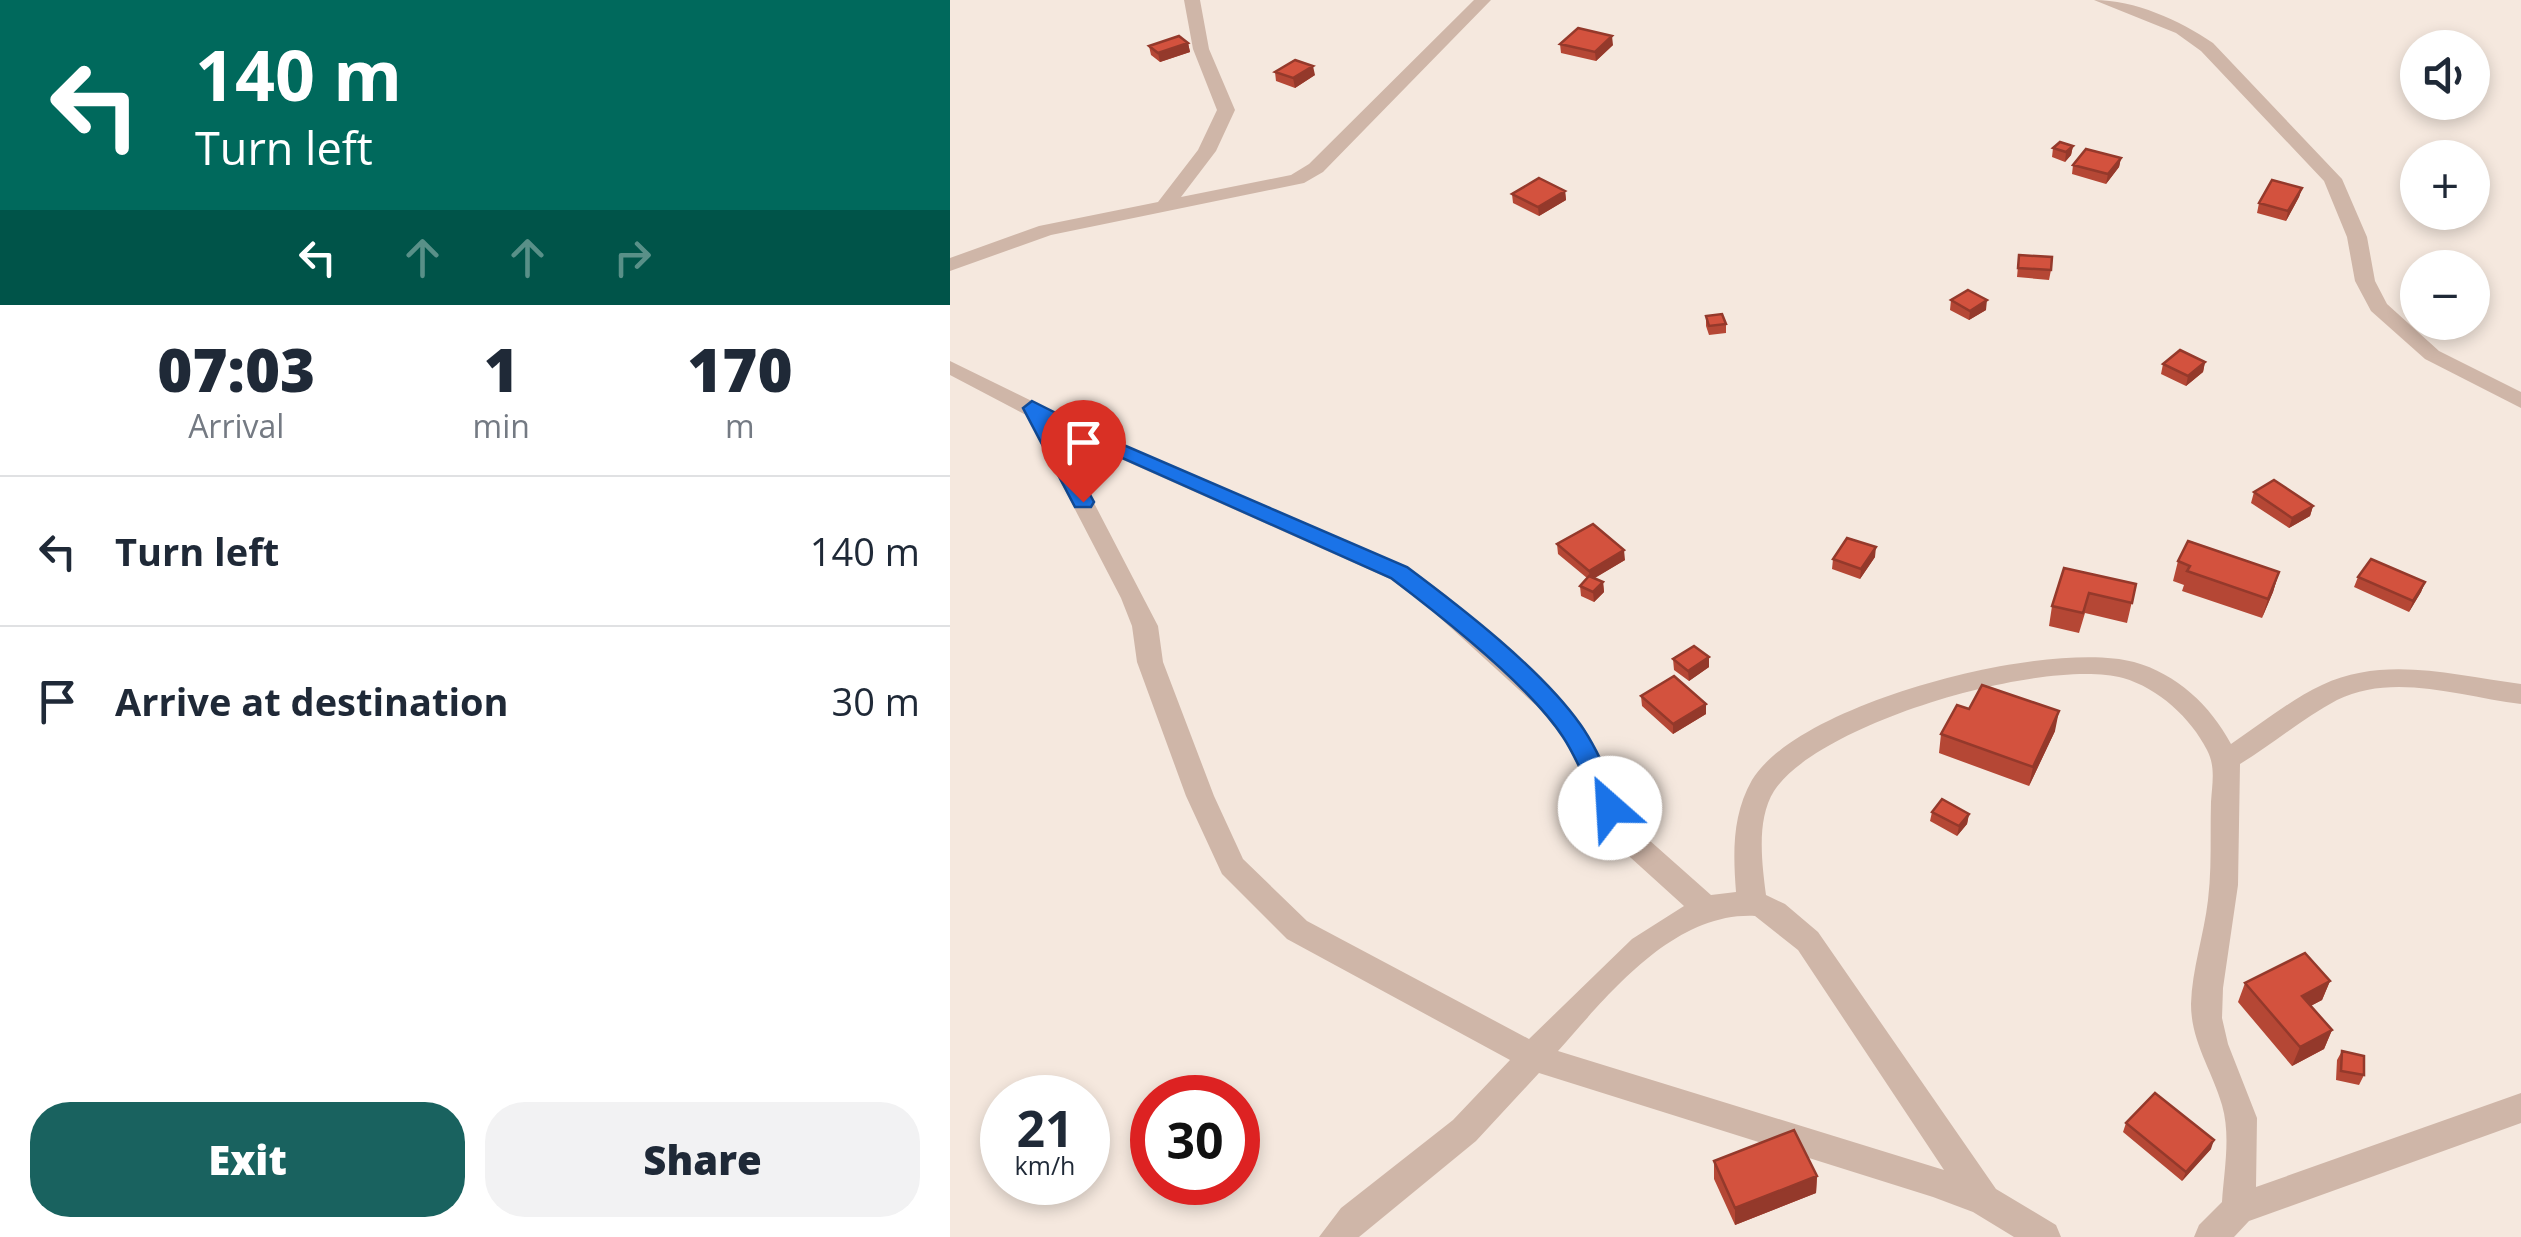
<!DOCTYPE html>
<meta charset="utf-8">
<style>
body{margin:0;font-family:"Open Sans",sans-serif;background:#f2f2f3;color:#1f2937;height:100vh;display:flex;flex-direction:column;font-size:38px;white-space:nowrap}
*{box-sizing:border-box;margin:0}
p{font-size:32px;color:#747a83}
.icon{flex:none;width:55px;height:55px;fill:none;stroke:currentColor;stroke-width:2;stroke-linecap:round;stroke-linejoin:round}
.map{position:relative;flex:1;overflow:hidden}
.side{display:flex;flex-direction:column;background:#fff;width:950px}
.side>*{flex:none}
.guide{background:#00695c;color:#fff;overflow:hidden}
.controls{position:absolute;left:1450px;top:30px;display:grid;gap:20px}
.controls a{display:grid;place-items:center;width:90px;height:90px;border-radius:50%;background:#fff;box-shadow:0 5px 15px #0003;font-size:50px}
.speed{position:absolute;left:30px;top:1075px;display:flex;gap:20px;font-size:50px;font-weight:700;text-align:center}
.speed>*{display:grid;place-content:center;width:130px;height:130px;border-radius:50%;background:#fff;box-shadow:0 5px 15px #0003;line-height:1}
.speed small{font-size:25px;font-weight:400}
.speed .limit{border:15px solid #d22;background:#fff;color:#111}
.pin{position:absolute;display:grid;place-items:center;width:85px;height:85px;color:#fff;margin:-102px -42px;border-radius:50% 50% 50% 0;rotate:-45deg;box-shadow:0 0 10px #0007}
.pin .icon{rotate:45deg}
.me{position:absolute;width:110px;margin:-55px;rotate:334deg;stroke-linejoin:round;filter:drop-shadow(0 0 8px #0008)}
.turn{display:flex;align-items:center;gap:35px;height:210px;padding:0 30px;font-size:45px}
.turn .icon{width:130px;height:130px;stroke-width:2.5}
.turn b{display:block;font-size:70px;line-height:85px}
.lanes{display:flex;align-items:center;height:95px;padding:0 30px;background:#0003;justify-content:center;gap:50px;direction:ltr}
.lanes .off{opacity:.35}
.eta{display:flex;justify-content:space-evenly;align-items:center;height:170px;text-align:center}
.eta b{font-size:60px;font-weight:800;line-height:70px}
.action{display:flex;gap:20px;margin-top:auto;padding:20px 30px}
.action a{flex:1;height:115px;border-radius:40px;background:#19625f;color:#fff;font-size:40px;font-weight:800;line-height:115px;text-align:center}
.action a+a{background:#f2f2f3;color:#1f2937}
ul{padding:0;list-style:none}
li{display:flex;align-items:center;gap:30px;height:150px;padding:0 30px;border-top:2px solid #e0e1e3}
li div{flex:1}
li b{display:block;font-size:38px}
li em{font-style:normal}
main{display:flex;flex:1;min-height:0}
.map>svg:first-child{display:block}
.lines{fill:none;stroke-linecap:round;stroke-linejoin:round}
.minor{fill:#cfb6a8;fill-rule:evenodd}
.wall{fill:#b54735}
.shaded-wall{fill:#94392b}
.building{fill:#d3523e;stroke:#94392b;stroke-width:2.5}
.route{fill:#1a73e8;stroke:#114b97;stroke-width:2.5}
</style>
<main>
<section class="side">
<div class="guide">
<div class="turn"><svg class="icon" aria-label="left" viewBox="0 0 24 24"><path d="M17 20v-9H6M10 6l-5 5 5 5"/></svg><div><b>140 m</b>Turn left</div></div>
<div class="lanes"><svg class="icon" aria-label="left" viewBox="0 0 24 24"><path d="M17 20v-9H6M10 6l-5 5 5 5"/></svg><svg class="icon off" aria-label="ahead" viewBox="0 0 24 24"><path d="M12 20V5M6 11l6-6 6 6"/></svg><svg class="icon off" aria-label="ahead" viewBox="0 0 24 24"><path d="M12 20V5M6 11l6-6 6 6"/></svg><svg class="icon off" aria-label="right" viewBox="0 0 24 24"><path d="M7 20v-9h11M14 6l5 5-5 5"/></svg></div>
</div>
<div class="eta">
<div><b>07:03</b><p>Arrival</p></div>
<div><b>1</b><p>min</p></div>
<div><b>170</b><p>m</p></div>
</div>
<ul>
<li><svg class="icon" aria-label="left" viewBox="0 0 24 24"><path d="M17 20v-9H6M10 6l-5 5 5 5"/></svg><div><b>Turn left</b></div><em>140 m</em></li>
<li><svg class="icon" aria-label="arrive" viewBox="0 0 24 24"><path d="M6 21V4h12l-3 4 3 4H6"/></svg><div><b>Arrive at destination</b></div><em>30 m</em></li>
</ul>
<div class="action"><a>Exit</a><a>Share</a></div>
</section>
<div class="map">
<svg width="1571" height="1237" viewBox="0 0 1571 1237">
<rect width="100%" height="100%" fill="#f5e8de"/>
<g class="lines">
<!-- minor -->
<path class="minor" d="M234,0H250L259,49L285,110L266,151L231,197L341,175L359,164L524,0H541L373,172L354,183L101,235L0,271V258L89,226L208,202L248,150L267,110L243,49Z
M1144,0C1185,0 1229,20 1263,43L1392,179L1417,237L1425,281L1437,304L1489,351L1571,392V408L1475,359L1421,311L1405,281L1397,237L1374,181L1251,51L1226,33Z
M0,361L149,434L458,567L496,595L608,695L633,726L690,832L761,895L786,892C783,853 782,815 802,780C849,702 1099,639 1184,662C1227,674 1260,705 1281,744C1311,724 1340,700 1372,685C1437,655 1504,676 1571,684V704C1512,697 1444,672 1387,700C1353,718 1323,744 1290,764L1288,885L1273,988L1272,1018L1278,1044L1307,1118L1306,1187L1571,1093V1123L1299,1221L1284,1237H1244L1249,1225L1272,1202C1274,1171 1281,1136 1272,1105C1262,1070 1241,1042 1241,1004C1242,969 1254,935 1258,900C1262,867 1260,835 1261,802C1262,784 1266,767 1257,750C1241,718 1208,688 1173,678C1095,657 869,722 824,791C806,820 812,863 816,895L835,904L868,932L1046,1189L1106,1225L1111,1237H1064L1023,1212L983,1197L589,1073L526,1141L409,1237H369L391,1208L503,1120L560,1060L337,939L272,874L236,796L187,662L182,626L171,598L76,415L0,375ZM106,430L440,579L478,607L590,709L614,739L670,848L734,906L682,939L579,1039L357,921L293,859L264,796L213,662L208,626ZM805,916L848,950L994,1170L608,1051C658,995 723,912 805,916Z"/>
</g>
<!-- wall -->
<path class="wall" d="M238,43L240,52L210,62L201,55L199,46Z
M610,44L663,45L646,61L611,53Z
M325,72L365,75L345,88L326,81Z
M1123,146L1121,155L1115,162L1102,157L1103,148Z
M1171,158L1169,167L1156,184L1122,174L1123,165Z
M1352,188L1349,197L1336,221L1307,213L1309,203Z
M615,191L616,200L589,216L563,203L562,194Z
M1069,255L1101,270L1099,280L1067,277Z
M1001,300L1036,310L1019,320L1000,310Z
M756,316L776,324V333L759,335L756,326Z
M1255,362L1253,372L1236,386L1211,374L1213,364Z
M1304,492L1363,506L1360,516L1339,528L1301,503Z
M607,544L675,560L644,578L653,582L654,592L644,602L631,596L630,586L637,578L608,554Z
M925,557L910,579L882,569L883,559Z
M1228,561L1329,572L1323,592L1312,618L1232,591L1234,585L1223,581Z
M1114,568L1186,584L1177,623L1135,613L1129,633L1099,626L1102,606Z
M1408,577L1475,582L1471,592L1459,612L1404,587Z
M759,657V667L739,681L724,670L723,659Z
M691,696L756,704V714L723,734L692,706Z
M1019,709L1105,731L1079,786L989,753L991,734Z
M982,812L1019,814L1017,824L1007,836L980,821Z
M1380,981L1372,1000L1360,1006L1382,1030L1374,1049L1342,1066L1288,1002L1295,983Z
M1392,1051L1414,1075L1409,1085L1386,1080L1387,1060Z
M1176,1123L1261,1149L1232,1181L1173,1132Z
M764,1161L867,1176L866,1193L785,1225L764,1179Z"/>
<!-- shaded-wall -->
<path class="shaded-wall" d="M662,36L663,45L646,61L645,52Z
M238,43L240,52L210,62L208,53Z
M363,66L365,75L345,88L343,78Z
M1123,146L1121,155L1115,162L1116,152Z
M1171,158L1169,167L1156,184L1158,174Z
M1352,188L1349,197L1336,221L1338,211Z
M615,191L616,200L589,216L588,207Z
M1037,300L1036,310L1019,320L1020,311Z
M1255,362L1253,372L1236,386L1238,376Z
M1363,506L1360,516L1339,528L1342,518Z
M926,547L925,557L910,579L911,569Z
M674,550L675,560L640,581L639,571Z
M1329,572L1323,592L1312,618L1318,599Z
M653,582L654,592L644,602L643,592Z
M1475,582L1471,592L1459,612L1463,601Z
M759,657V667L739,681L738,671Z
M756,704V714L723,734V724Z
M1109,711L1105,731L1079,786L1083,767Z
M1019,814L1017,824L1007,836L1009,826Z
M1380,981L1372,1000L1344,1015L1352,996Z
M1382,1030L1374,1049L1342,1066L1350,1047Z
M1264,1140L1261,1149L1232,1181L1236,1172Z
M867,1176L866,1193L785,1225V1208Z"/>
<!-- building -->
<path class="building" d="M628,28L662,36L645,52L610,44Z
M229,36L238,43L208,53L199,46Z
M345,60L363,66L343,78L325,72Z
M1110,142L1123,146L1116,152L1103,148Z
M1136,149L1171,158L1158,174L1123,165Z
M589,178L615,191L588,207L562,194Z
M1322,180L1352,188L1338,211L1309,203Z
M1069,255L1102,257L1101,270L1068,268Z
M1018,290L1037,300L1020,311L1001,300Z
M772,314L776,324L759,326L756,316Z
M1230,350L1255,362L1238,376L1213,364Z
M1324,480L1363,506L1342,518L1304,492Z
M643,524L674,550L639,571L607,544Z
M897,538L926,547L911,569L883,559Z
M1238,541L1329,572L1318,599L1237,571L1240,566L1228,561Z
M1421,559L1475,582L1463,601L1408,577Z
M1114,568L1186,584L1182,603L1139,593L1133,613L1102,606Z
M639,576L653,582L643,592L630,586Z
M744,646L759,657L738,671L723,659Z
M724,676L756,704L723,724L691,696Z
M1032,685L1109,711L1083,767L991,734L1007,705L1019,709Z
M992,799L1019,814L1009,826L982,812Z
M1355,953L1380,981L1352,996L1382,1030L1350,1047L1295,983Z
M1392,1051L1414,1056V1075L1391,1071Z
M1205,1093L1264,1140L1236,1172L1176,1123Z
M844,1130L867,1176L785,1208L764,1161Z"/>
<!-- route -->
<path class="route" d="M82,401L148,434L457,567C512,608 591,669 630,724C648,749 659,780 673,808L669,814H652C638,789 629,761 613,737C580,686 491,616 441,578L103,427L144,502L141,507H125L73,408Z"/>
</svg>
<div class="controls">
<a><svg class="icon" aria-label="sound" viewBox="0 0 24 24"><path d="M4 9h4l5-4v14l-5-4H4zM17 9q2 3 0 6"/></svg></a>
<a>+</a>
<a>−</a>
</div>
<div class="speed"><div>21<small>km/h</small></div><div class="limit">30</div></div>
<div class="pin" style="left:133px;top:502px;background:#d93025"><svg class="icon" aria-label="arrive" viewBox="0 0 24 24"><path d="M6 21V4h12l-3 4 3 4H6"/></svg></div>
<svg class="me" style="left:660px;top:808px" viewBox="-20 -20 40 40"><circle r="19" fill="#fff"/><path d="M0-13L10 11 0 6-10 11z" fill="#1a73e8"/></svg>
</div>
</main>
